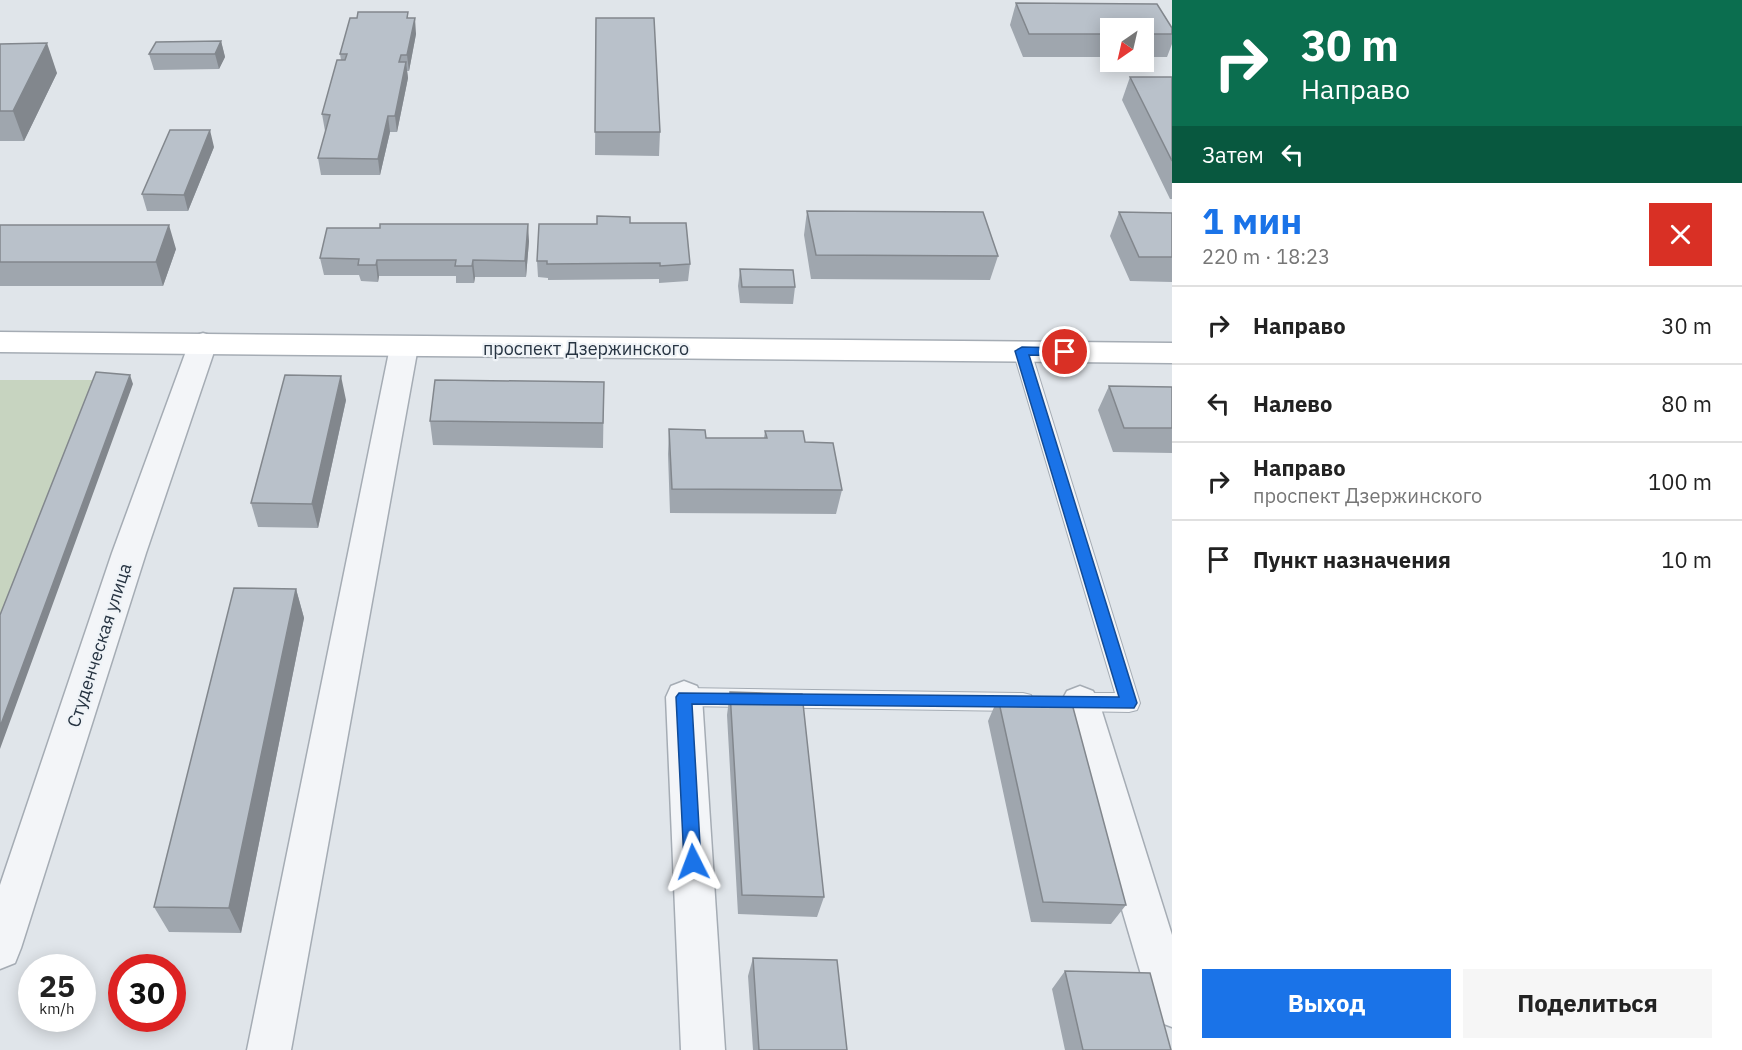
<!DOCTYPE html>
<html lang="ru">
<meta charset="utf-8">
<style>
body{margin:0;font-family:"IBM Plex Sans",sans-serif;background:#f6f6f6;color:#222;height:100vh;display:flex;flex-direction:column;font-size:22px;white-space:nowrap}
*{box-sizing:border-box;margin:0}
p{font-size:20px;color:#767676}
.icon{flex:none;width:33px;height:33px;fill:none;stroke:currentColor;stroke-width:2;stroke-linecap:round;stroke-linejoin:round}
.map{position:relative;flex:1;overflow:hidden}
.drawer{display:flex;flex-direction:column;background:#fff;width:570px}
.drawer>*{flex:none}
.top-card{background:#0b6e4f;color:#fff;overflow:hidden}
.needle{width:39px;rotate:214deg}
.buttons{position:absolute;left:1100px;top:18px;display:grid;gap:12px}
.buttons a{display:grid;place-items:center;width:54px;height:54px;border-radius:0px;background:#fff;box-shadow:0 3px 15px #0003;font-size:30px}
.speed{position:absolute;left:18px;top:954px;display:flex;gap:12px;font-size:30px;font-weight:700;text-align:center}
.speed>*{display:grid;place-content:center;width:78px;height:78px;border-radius:50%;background:#fff;box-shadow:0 3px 15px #0003;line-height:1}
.speed small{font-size:15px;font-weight:400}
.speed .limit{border:9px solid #d22;background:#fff;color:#111}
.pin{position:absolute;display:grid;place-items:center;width:51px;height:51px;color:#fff;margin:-26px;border:3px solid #fff;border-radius:50%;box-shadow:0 2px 6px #0007}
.me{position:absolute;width:66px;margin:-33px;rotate:357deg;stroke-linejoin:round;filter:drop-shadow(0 0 4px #0008)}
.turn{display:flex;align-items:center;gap:21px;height:126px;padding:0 30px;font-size:27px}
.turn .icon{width:78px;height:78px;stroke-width:2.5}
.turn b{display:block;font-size:42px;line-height:51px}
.then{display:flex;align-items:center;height:57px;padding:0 30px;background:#0003;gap:12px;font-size:22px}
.round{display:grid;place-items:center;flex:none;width:63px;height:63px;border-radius:0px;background:#f6f6f6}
.overview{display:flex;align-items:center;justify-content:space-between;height:102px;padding:0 30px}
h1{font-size:36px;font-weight:700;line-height:45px;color:#1a73e8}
.button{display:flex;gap:12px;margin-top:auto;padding:12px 30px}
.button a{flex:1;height:69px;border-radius:0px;background:#1a73e8;color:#fff;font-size:24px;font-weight:700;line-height:69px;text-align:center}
.button a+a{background:#f6f6f6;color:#222}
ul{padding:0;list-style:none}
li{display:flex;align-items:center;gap:18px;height:78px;padding:0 30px;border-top:2px solid #e0e0e0}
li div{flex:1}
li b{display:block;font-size:22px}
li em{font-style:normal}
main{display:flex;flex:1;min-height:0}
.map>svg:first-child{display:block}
.green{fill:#c7d4c0}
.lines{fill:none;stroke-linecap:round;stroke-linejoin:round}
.lane-casing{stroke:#a5acb4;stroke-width:2}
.street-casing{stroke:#a5acb4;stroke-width:3}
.secondary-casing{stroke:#a5acb4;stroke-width:3}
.lane{fill:#f3f5f8;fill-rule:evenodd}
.street{fill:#f3f5f8;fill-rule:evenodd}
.secondary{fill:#fff;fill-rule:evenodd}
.wall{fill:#9fa6ae}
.shaded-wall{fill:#82878d}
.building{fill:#b9c1ca;stroke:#82878d;stroke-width:1.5}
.route{fill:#1a73e8;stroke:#114b97;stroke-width:1.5}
.labels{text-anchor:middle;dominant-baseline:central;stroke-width:4.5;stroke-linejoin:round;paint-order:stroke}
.street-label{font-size:18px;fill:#273442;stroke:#eff3f7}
</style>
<main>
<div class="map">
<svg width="1172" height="1050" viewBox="0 0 1172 1050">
<rect width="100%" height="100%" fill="#e0e5ea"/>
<!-- green -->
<path class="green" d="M0,380H99L0,635Z"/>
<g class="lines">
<!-- lane casing -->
<g class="lane-casing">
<path id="lane" d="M1022,345L1031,351L1140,703L1137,710L1129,712L1074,711L1066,709L1063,702L1066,695L1074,693H1115L1013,351Z
M684,688L1023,693L1031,695L1034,702L1031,709L1023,711L684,706L676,704L673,697L676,690Z"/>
</g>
<!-- street casing -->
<g class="street-casing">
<path id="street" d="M203,333L213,336L217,343L146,553L21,948L15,963L0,969V885L112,553L189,343L193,336Z
M404,337L414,340L418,347L291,1050H247L390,347L394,340Z
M684,681L697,686L702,697L725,1050H681L666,697L671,686Z
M1080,686L1093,691L1099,702L1172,935V1027L1156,1021L1150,1005L1061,702L1067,691Z"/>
</g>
<!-- secondary casing -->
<g class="secondary-casing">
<path id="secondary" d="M0,332L1172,343V363L0,352Z"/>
</g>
<!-- lane -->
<use href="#lane" class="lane"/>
<!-- street -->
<use href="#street" class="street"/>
<!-- secondary -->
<use href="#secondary" class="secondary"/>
</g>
<!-- wall -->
<path class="wall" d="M1016,3L1172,28V44L1167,57H1143V28H1110V57H1023L1010,25Z
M408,18L416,34L409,71H407L408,78L397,132H390L380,175H321L318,158L326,131H325L322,114L341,60L340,54Z
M596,18L660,132L659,156L595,155Z
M221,41L225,57L219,69L154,70L149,54Z
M0,44L57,73L24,141H0Z
M1130,77H1172V199H1170L1122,100Z
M214,147L188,211H147L142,194Z
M807,211L998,256L990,280L811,279L804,235Z
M1119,212L1172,213V282L1130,281L1110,236Z
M630,223L690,264L688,281L659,283V279L548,280V278L538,277L537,261L597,224Z
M0,225L176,249L163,286H0Z
M529,241L526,277H475L474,283H456V276H379L378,282L361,281L359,275H324L320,258Z
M740,269L795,287L793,304L740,303L738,286Z
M604,382L603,448L433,445L430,421Z
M1109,386L1172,387V453L1113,452L1098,410Z
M346,400L318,528L258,527L251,503Z
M669,429L706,438H764L765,431L805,442L842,490L836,514L670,513L668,454Z
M296,589L304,618L241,933L169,932L154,907Z
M730,692L824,897L817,917L738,914L727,715Z
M998,698L1126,905L1111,924L1031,922L988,721Z
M753,958L847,1050H753L748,976Z
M1065,971L1171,1050H1065L1052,989Z"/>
<!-- shaded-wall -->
<path class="shaded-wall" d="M415,18L416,34L409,71L407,55Z
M221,41L225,57L219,69L215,54Z
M47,43L57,73L24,141L13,111Z
M406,62L408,78L397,132L395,116Z
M388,116L390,132L380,175L378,159Z
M210,130L214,147L188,211L184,195Z
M528,224L529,241L526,277L525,261Z
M169,225L176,249L163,286L156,262Z
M377,260L379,276L378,282L376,265Z
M473,260L475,277L474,283L472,266Z
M130,375L133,384L0,749V727Z
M341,376L346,400L318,528L312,504Z
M296,589L304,618L241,933L229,908Z"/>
<!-- building -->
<path class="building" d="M1016,3L1157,4L1172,28V34H1143V28H1110V34H1029Z
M358,12H408L407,18H415L407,55H401L399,62H406L395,116H388L378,159L318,158L330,115L322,114L337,60H345L347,54H340L350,18H357Z
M596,18H654L660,132H595Z
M221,41L215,54H149L156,42Z
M47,43L13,111H0V44Z
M1130,77H1172V161Z
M170,130H210L184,195L142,194Z
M807,211L983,212L998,256L816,255Z
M1119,212L1172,213V257H1139Z
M597,216L630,217V223H686L690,264L660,266V263L547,264V261H537L539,224H597Z
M380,224H528L525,261L473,260L472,266H455L456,260H377L376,265H358L359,259L320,258L327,228H380Z
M0,225H169L156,262H0Z
M740,269L793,270L795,287H742Z
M96,372L130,375L0,727V615Z
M285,375L341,376L312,504L251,503Z
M435,380L604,382L603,423L430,421Z
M1109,386L1172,387V428H1124Z
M669,429L705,430L706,438H767L765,431H803L805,442L833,443L842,490L672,489Z
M234,588L296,589L229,908L154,907Z
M730,692L802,694L824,897L742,895Z
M998,698L1071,700L1126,905L1043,902Z
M753,958L837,960L847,1050H759Z
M1065,971L1150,973L1171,1050H1083Z"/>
<!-- route -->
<path class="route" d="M1022,347L1065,348L1071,352L1065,356L1029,355L1137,703L1134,708L692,704L701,862L699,867L693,870L687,867L684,862L676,697L679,693L1119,697L1015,351Z"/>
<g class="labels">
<!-- street labels -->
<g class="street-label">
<text x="586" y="348">проспект Дзержинского</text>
<text transform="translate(99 645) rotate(-72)">Студенческая улица</text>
</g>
</g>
</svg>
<div class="buttons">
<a><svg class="needle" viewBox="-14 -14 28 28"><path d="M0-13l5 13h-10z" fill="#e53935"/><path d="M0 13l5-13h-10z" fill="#767676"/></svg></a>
</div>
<div class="speed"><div>25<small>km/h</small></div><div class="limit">30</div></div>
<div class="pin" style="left:1065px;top:352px;background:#d93025"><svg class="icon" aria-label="arrive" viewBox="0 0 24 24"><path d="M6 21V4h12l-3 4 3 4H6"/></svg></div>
<svg class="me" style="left:693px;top:862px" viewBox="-20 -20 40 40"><path d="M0-17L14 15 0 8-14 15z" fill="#1a73e8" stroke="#fff" stroke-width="4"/></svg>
</div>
<section class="drawer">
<div class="top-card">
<div class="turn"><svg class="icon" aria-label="right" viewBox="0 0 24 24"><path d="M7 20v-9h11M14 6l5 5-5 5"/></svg><div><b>30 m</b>Направо</div></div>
<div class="then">Затем<svg class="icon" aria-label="left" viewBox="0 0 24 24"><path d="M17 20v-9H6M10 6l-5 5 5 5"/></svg></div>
</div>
<div class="overview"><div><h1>1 мин</h1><p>220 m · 18:23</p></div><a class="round" style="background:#d93025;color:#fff"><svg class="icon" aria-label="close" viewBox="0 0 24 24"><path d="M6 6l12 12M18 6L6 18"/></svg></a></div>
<ul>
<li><svg class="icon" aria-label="right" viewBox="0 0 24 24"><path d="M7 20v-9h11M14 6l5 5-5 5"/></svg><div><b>Направо</b></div><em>30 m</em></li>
<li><svg class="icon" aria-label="left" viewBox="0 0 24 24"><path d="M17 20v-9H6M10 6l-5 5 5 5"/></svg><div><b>Налево</b></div><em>80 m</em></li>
<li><svg class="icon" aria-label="right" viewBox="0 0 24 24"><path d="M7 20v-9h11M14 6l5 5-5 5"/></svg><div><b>Направо</b><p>проспект Дзержинского</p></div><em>100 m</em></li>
<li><svg class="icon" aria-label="arrive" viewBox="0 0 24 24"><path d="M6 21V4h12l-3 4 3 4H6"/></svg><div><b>Пункт назначения</b></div><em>10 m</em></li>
</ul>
<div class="button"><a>Выход</a><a>Поделиться</a></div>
</section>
</main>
